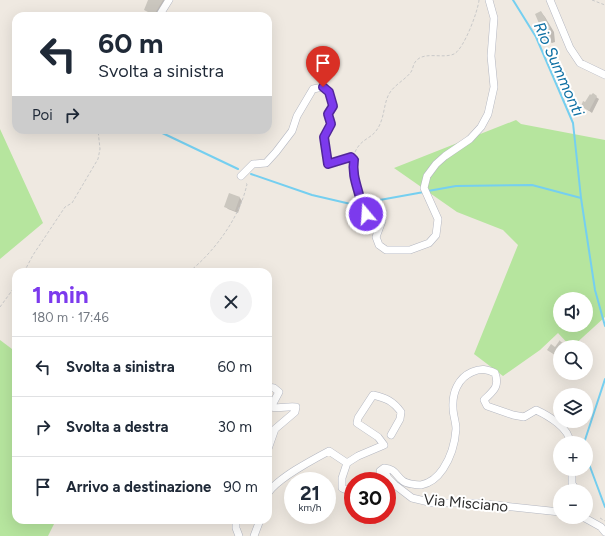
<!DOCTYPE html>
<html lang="it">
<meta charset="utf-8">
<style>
body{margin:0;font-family:Figtree,sans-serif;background:#f2f2f3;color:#1f2937;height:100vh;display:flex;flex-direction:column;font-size:15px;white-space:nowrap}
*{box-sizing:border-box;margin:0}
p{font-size:13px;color:#747a83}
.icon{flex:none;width:22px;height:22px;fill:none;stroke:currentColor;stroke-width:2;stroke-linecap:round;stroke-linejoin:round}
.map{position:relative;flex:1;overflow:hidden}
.details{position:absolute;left:12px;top:268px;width:260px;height:256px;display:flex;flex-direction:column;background:#fff;border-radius:12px;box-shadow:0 4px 16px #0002}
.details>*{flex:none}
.banner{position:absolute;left:12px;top:12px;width:260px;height:122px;border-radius:12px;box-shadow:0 4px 16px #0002;background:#fff;color:#1f2937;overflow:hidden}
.buttons{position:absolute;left:553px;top:292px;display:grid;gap:8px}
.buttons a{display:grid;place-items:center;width:40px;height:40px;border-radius:50%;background:#fff;box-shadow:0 4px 16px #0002;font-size:20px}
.speed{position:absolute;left:284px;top:472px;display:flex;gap:8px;font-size:20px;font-weight:700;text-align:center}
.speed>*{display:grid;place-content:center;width:52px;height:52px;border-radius:50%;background:#fff;box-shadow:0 4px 16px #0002;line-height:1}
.speed small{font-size:10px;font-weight:400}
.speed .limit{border:6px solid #d22;background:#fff;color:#111}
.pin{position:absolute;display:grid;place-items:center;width:34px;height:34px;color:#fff;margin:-41px -17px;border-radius:50% 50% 50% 0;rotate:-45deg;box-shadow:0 0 4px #0007}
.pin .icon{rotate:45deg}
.me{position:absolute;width:44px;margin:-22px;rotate:342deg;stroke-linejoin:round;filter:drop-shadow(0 0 3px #0008)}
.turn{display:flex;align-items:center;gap:14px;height:84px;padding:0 20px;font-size:18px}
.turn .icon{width:52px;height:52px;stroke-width:2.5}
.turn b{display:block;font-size:28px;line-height:34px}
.then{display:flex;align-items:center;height:38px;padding:0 20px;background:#0003;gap:8px;font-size:15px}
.round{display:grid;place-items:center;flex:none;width:42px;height:42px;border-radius:21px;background:#f2f2f3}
.head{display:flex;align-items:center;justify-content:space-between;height:68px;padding:0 20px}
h1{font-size:24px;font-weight:700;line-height:30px;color:#7c3aed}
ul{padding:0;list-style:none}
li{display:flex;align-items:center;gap:12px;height:60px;padding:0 20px;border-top:1px solid #e0e1e3}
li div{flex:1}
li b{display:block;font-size:15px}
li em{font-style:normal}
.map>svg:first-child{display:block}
.green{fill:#b6e59e;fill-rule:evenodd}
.shadow{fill:#0003}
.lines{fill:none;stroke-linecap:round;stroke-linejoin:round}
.stream{stroke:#75cff0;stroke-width:2}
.building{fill:#cbc7bf}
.minor-casing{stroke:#b4b7c1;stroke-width:8}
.path{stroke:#c9c9c9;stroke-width:1;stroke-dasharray:3 2;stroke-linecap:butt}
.minor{stroke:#fff;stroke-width:7}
.route-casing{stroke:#51269a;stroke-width:10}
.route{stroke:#7c3aed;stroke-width:7}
.labels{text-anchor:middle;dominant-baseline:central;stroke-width:4;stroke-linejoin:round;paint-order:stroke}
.street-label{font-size:15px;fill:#2e2e2e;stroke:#fff}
.water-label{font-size:16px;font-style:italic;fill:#0d6fa3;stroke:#fff}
</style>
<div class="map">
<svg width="605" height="536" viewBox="0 0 605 536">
<rect width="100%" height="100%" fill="#efe9e1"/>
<!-- green -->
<path class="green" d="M516,120L521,124L605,140V317L572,347H571L558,333L540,350L503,376L474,354L518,245L503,230L457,212L394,168ZM560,299H586V325H560Z
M0,129L43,223L0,259Z
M0,340L16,352V520H56L48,536H0Z"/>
<!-- shadow -->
<path class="shadow" d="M150,0H164L168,3L160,16H154L145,9Z
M541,12L545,17L554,32L555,42L552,43L550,42L546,44L542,39Z
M593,95L599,99L592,113L582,106Z
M230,194L240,198L242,201L238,213L228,209L226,207Z"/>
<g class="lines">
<!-- stream -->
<path class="stream" d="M513,0L536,37L573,123L581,198
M156,130L238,169
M251,174L312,195L355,205L359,204
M428,191L456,186L532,185L581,198L595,290L605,326
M363,203L424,192
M584,443L605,379
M586,456L605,507"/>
</g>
<!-- building -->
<path class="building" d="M148,0H163L154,15L144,10Z
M541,11L550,27L551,38L541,40L536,30L541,28L535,14Z
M593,93L597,96L589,111L581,106L583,101L585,102L590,94L591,95Z
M229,193L240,197L235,211L224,207Z
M560,340V341L568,347H560V354L558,357L547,350L551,344L555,347Z"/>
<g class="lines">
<!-- minor casing -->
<g class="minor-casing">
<path id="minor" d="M550,0L570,48L580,63L605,75
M159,16L169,0
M241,176L253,164L266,163L276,152L292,131L297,116L313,89L323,87L329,92L333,106L328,114L331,124L324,137L328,164L351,157L354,160C351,178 361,193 362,210C368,216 376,215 382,221L376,237L379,245L386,250H410L429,243L436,235L438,219L424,188L427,176L436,164L445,156L470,139L481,127L488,114L494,87L491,56L494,18L489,0
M268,387L274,388L279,392L271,407C279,409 287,406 296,407L295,412L275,429L268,449
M347,463L358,456L384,445L378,437L357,423L358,418L373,395C386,398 393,401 401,412L400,419L391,435
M572,469V483L576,491
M381,474L380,471L384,468C396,469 395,475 403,481C407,484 417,485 421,485C431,483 437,478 443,469C451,457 455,444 456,429C456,422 453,415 453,408C452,393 458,378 472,372C481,368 487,369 495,373C500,387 493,391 484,400L487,406L513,415L524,417L536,410C547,415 570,428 570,443
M374,481L381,474H386L388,478L395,485L412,498L433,503H476L560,512
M268,493C278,478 312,460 329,451L347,463L342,478V488L349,491L353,490
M583,517L601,527L605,532
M236,520V528L239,536
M254,536L260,520"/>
</g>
<!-- path -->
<path class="path" d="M592,0L605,5
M355,152C361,139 370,139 376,131C385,119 383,105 389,94C394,85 405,80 411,72C413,69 413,64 416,61C424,51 443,59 454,54C464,49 478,11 479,0
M24,272L33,255L65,207L72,203L98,159L100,149L98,130
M189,272C215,251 240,217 247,184L245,182
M0,307L16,285
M600,518L605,521"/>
<!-- minor -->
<use href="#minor" class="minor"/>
</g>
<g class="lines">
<!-- route casing -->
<g class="route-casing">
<path id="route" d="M323,87L329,92L333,106L328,114L331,124L324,137L328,164L351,157L354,160C351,178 361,193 362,210L366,214"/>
</g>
<!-- route -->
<use href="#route" class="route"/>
</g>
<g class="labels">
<!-- street labels -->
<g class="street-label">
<text transform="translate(466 503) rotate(5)">Via Misciano</text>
</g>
<!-- water labels -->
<g class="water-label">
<text transform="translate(559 69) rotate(66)">Rio Summonti</text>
</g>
</g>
</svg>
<div class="buttons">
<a><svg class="icon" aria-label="sound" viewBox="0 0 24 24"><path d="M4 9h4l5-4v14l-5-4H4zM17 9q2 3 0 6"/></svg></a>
<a><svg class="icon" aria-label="search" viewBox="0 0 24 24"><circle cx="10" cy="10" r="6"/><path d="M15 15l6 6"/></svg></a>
<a><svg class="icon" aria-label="layers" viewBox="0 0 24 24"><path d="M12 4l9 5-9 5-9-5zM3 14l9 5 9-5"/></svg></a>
<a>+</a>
<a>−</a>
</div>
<div class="speed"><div>21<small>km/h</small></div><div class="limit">30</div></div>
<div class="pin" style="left:323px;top:87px;background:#d93025"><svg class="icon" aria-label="arrive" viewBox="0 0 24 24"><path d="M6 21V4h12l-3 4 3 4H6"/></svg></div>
<svg class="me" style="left:366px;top:214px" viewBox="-20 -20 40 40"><circle r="17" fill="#7c3aed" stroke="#fff" stroke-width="3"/><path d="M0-11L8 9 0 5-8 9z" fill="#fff"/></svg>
<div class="banner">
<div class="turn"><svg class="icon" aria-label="left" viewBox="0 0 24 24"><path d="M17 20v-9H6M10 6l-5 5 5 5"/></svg><div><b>60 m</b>Svolta a sinistra</div></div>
<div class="then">Poi<svg class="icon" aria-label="right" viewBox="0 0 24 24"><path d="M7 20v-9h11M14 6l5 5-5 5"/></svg></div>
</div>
<section class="details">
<div class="head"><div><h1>1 min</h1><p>180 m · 17:46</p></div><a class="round"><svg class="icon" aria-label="close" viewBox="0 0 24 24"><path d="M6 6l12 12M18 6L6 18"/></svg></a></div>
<ul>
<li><svg class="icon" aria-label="left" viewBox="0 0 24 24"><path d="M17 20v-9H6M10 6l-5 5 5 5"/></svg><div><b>Svolta a sinistra</b></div><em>60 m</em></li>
<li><svg class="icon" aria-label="right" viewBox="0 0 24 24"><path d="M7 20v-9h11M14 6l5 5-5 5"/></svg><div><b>Svolta a destra</b></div><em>30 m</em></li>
<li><svg class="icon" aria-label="arrive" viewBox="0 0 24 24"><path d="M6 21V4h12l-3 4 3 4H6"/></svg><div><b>Arrivo a destinazione</b></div><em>90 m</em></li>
</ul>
</section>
</div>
